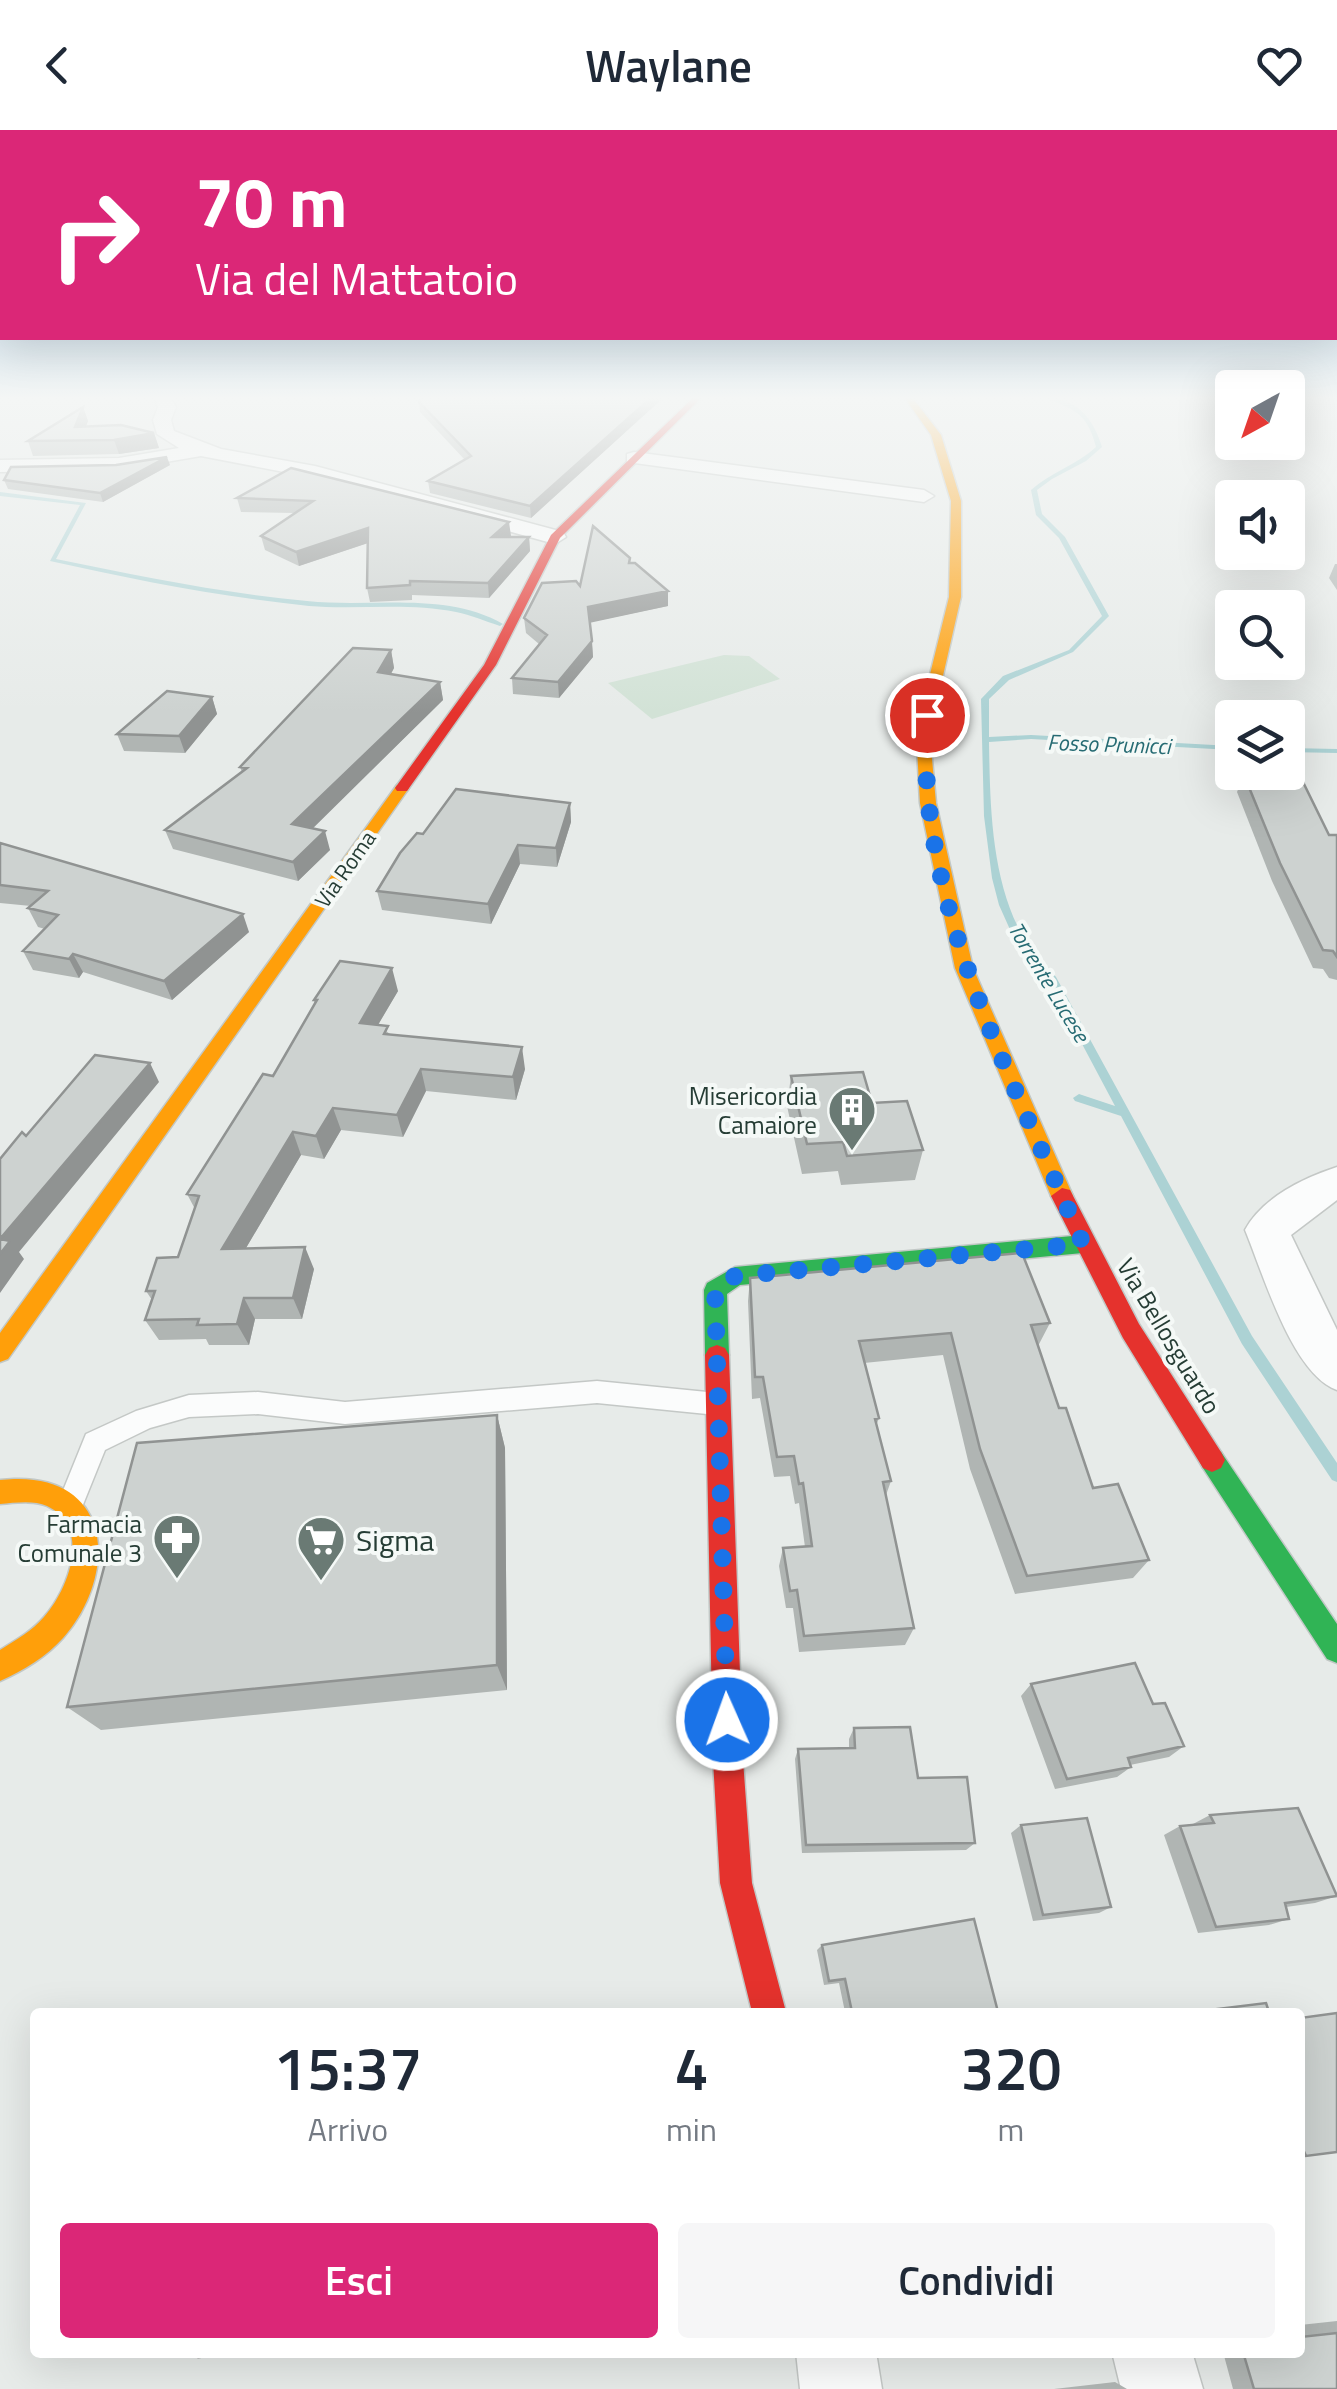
<!DOCTYPE html>
<html lang="it">
<style>
body{margin:0;font-family:"Titillium Web",sans-serif;background:#f6f6f7;color:#1f2937;height:100vh;display:flex;flex-direction:column;font-size:38px;white-space:nowrap}
*{box-sizing:border-box;margin:0}
p{font-size:32px;color:#747a83}
.icon{flex:none;width:55px;height:55px;fill:none;stroke:currentColor;stroke-width:2;stroke-linecap:round;stroke-linejoin:round}
.map{position:relative;flex:1;overflow:hidden}
.sheet{position:absolute;left:30px;top:1878px;width:1275px;height:350px;display:flex;flex-direction:column;background:#fff;border-radius:10px;box-shadow:0 10px 40px #0002}
.sheet>*{flex:none}
.guide{position:absolute;left:0px;top:0px;width:1338px;height:210px;box-shadow:0 10px 40px #0002;background:#db2777;color:#fff;overflow:hidden}
.needle{width:65px;rotate:220deg}
.tools{position:absolute;left:1215px;top:240px;display:grid;gap:20px}
.tools a{display:grid;place-items:center;width:90px;height:90px;border-radius:10px;background:#fff;box-shadow:0 10px 40px #0002;font-size:50px}
.pin{position:absolute;display:grid;place-items:center;width:85px;height:85px;color:#fff;margin:-42px;border:5px solid #fff;border-radius:50%;box-shadow:0 2px 10px #0007}
.me{position:absolute;width:110px;margin:-55px;rotate:358deg;stroke-linejoin:round;filter:drop-shadow(0 0 8px #0008)}
.turn{display:flex;align-items:center;gap:35px;height:210px;padding:0 30px;font-size:45px}
.turn .icon{width:130px;height:130px;stroke-width:2.5}
.turn b{display:block;font-size:70px;line-height:85px}
.eta{display:flex;justify-content:space-evenly;align-items:center;height:170px;text-align:center}
.eta b{font-size:60px;font-weight:600;line-height:70px}
.cta{display:flex;gap:20px;margin-top:auto;padding:20px 30px}
.cta a{flex:1;height:115px;border-radius:10px;background:#db2777;color:#fff;font-size:40px;font-weight:600;line-height:115px;text-align:center}
.cta a+a{background:#f6f6f7;color:#1f2937}
header{display:flex;justify-content:space-between;align-items:center;height:130px;padding:0 30px;background:#fff;font-size:45px;font-weight:600}
.map>svg:first-child{display:block}
.green{fill:#d2e2d6}
.lines{fill:none;stroke-linecap:round;stroke-linejoin:round}
.stream{fill:#acd2d4;fill-rule:evenodd}
.lane-casing{stroke:#c4c8c6;stroke-width:3}
.street-casing{stroke:#c4c8c6;stroke-width:3}
.fast-casing{stroke:#c2c8c6;stroke-width:3}
.slow-casing{stroke:#c2c8c6;stroke-width:3}
.jam-casing{stroke:#c2c8c6;stroke-width:3}
.lane{fill:#fbfcfc;fill-rule:evenodd}
.street{fill:#fbfcfc;fill-rule:evenodd}
.fast{fill:#30b455;fill-rule:evenodd}
.slow{fill:#ff9f0a;fill-rule:evenodd}
.jam{fill:#e5322d;fill-rule:evenodd}
.wall{fill:#b0b5b3}
.shaded-wall{fill:#909392}
.building{fill:#cdd2d0;stroke:#909392;stroke-width:2.5}
.route{stroke:#1a73e8;stroke-width:18;stroke-dasharray:0 32.4}
.labels{text-anchor:middle;dominant-baseline:central;stroke-width:8;stroke-linejoin:round;paint-order:stroke}
.far-water-label{font-size:22px;font-style:italic;fill:#266b73;stroke:#f5f9f7}
.far-street-label{font-size:22px;fill:#263d35;stroke:#f5f9f7}
.poi-label{font-size:25px;fill:#263d35;stroke:#f5f9f7;text-anchor:end}
.street-label{font-size:25px;fill:#263d35;stroke:#f5f9f7}
.near-poi-label{font-size:30px;fill:#263d35;stroke:#f5f9f7;text-anchor:start}
</style>
<header><svg class="icon" aria-label="back" viewBox="0 0 24 24"><path d="M15 5l-7 7 7 7"/></svg>Waylane<svg class="icon" aria-label="heart" viewBox="0 0 24 24"><path d="M12 20l-8-8c-3-5 5-10 8-4 3-6 11-1 8 4z"/></svg></header>
<div class="map">
<svg width="1337" height="2259" viewBox="0 0 1337 2259">
<rect width="100%" height="100%" fill="#e7ebe9"/>
<!-- green -->
<path class="green" d="M724,525L749,526L780,549L652,589L608,553Z"/>
<g class="lines">
<!-- stream -->
<path class="stream" d="M1044,267C1076,268 1093,287 1102,317L1086,331L1052,349L1037,360L1042,384L1065,407L1109,486L1073,522L1009,550L989,569V607L1031,605L1232,616V620L1031,609L989,612C990,672 991,742 1018,797C1027,816 1043,831 1056,847L1252,1206L1337,1333V1352L1332,1350L1242,1214L1121,986L1075,971L1073,968L1079,964L1115,976L1047,848L1012,804L999,775L992,748L984,686L981,569L1003,546L1069,520L1102,486L1059,408L1036,385L1031,360C1051,342 1077,335 1096,317C1087,282 1074,280 1044,267Z
M0,362L86,373L56,429C138,446 222,463 307,471C371,478 445,461 503,494L500,496C485,491 471,485 456,482C408,472 358,480 309,476C222,467 135,450 50,431L80,375L0,366Z
M1288,618L1337,619V623L1288,622Z"/>
<!-- lane casing -->
<g class="lane-casing">
<path id="lane" d="M597,1251L717,1263L726,1266L729,1274L726,1282L717,1285L597,1273L345,1294L258,1284L189,1287L150,1298L105,1320L80,1382L71,1385L62,1382L58,1373L86,1304L136,1281L189,1265L258,1262L345,1272Z"/>
</g>
<!-- street casing -->
<g class="street-casing">
<path id="street" d="M154,267H170L176,277L171,290L174,301L221,319L315,336L563,402L566,407L555,414L315,348L201,326L119,340L0,342V330L119,328L179,318L157,304L153,290L158,277Z
M634,322L924,360L934,366L924,372L627,332V324Z
M1337,1037V1070L1291,1105L1337,1200V1260C1292,1244 1263,1143 1245,1100C1262,1068 1303,1048 1337,1037Z
M796,2222H876L882,2259H800Z
M1112,2222H1192L1203,2259H1121Z"/>
</g>
<!-- fast casing -->
<g class="fast-casing">
<path id="fast" d="M1083,1105L1091,1108L1094,1114L1091,1120L1083,1123L740,1155L727,1164L729,1225L725,1232L717,1235L709,1232L705,1225L704,1160L707,1153L735,1137Z
M1212,1318L1221,1322L1337,1494V1533L1327,1529L1203,1338L1199,1330L1203,1322Z"/>
</g>
<!-- slow casing -->
<g class="slow-casing">
<path id="slow" d="M904,267H912L941,305L961,371V467L934,585L931,618L936,673L973,838L1073,1066L1062,1074L1051,1066L955,838L920,673L917,618L920,585L949,467L951,371L931,305Z
M397,655L409,658L8,1229L0,1232V1203Z
M14,1349C115,1346 117,1447 63,1508C47,1526 23,1541 0,1551V1520C16,1510 32,1501 44,1487C69,1459 92,1397 47,1376C34,1370 14,1373 0,1374V1350Z"/>
</g>
<!-- jam casing -->
<g class="jam-casing">
<path id="jam" d="M694,267H702L560,408L496,535L407,661H397L395,658L484,535L551,405Z
M1062,1058L1070,1060L1139,1194L1221,1322L1225,1330L1221,1338L1212,1342L1203,1338L1123,1208L1051,1066Z
M717,1215L725,1218L729,1225L743,1630L752,1753L786,1882H752L720,1753L713,1630L705,1225L709,1218Z"/>
</g>
<!-- lane -->
<use href="#lane" class="lane"/>
<!-- street -->
<use href="#street" class="street"/>
<!-- fast -->
<use href="#fast" class="fast"/>
<!-- slow -->
<use href="#slow" class="slow"/>
<!-- jam -->
<use href="#jam" class="jam"/>
</g>
<!-- wall -->
<path class="wall" d="M664,267L531,388L430,363L428,351L465,330L420,282L419,272Z
M808,267H867V269H808Z
M83,277L88,291L86,296L154,303L159,318L119,324L33,326L28,311Z
M170,335L103,372L8,359L4,350Z
M291,338L509,392V407H529L530,421L489,468L412,465V470L370,472L367,458L368,413L299,436L265,420L261,406L294,383L241,382L237,368Z
M630,433L668,476L590,492L593,527L559,568L513,564L512,548L539,514L526,503L524,488L580,456Z
M1335,434H1337V460L1329,448Z
M391,520L394,538L391,544L440,552L443,570L312,698L330,720L298,751L173,719L165,700L242,642L240,637Z
M212,567L217,584L185,623L124,621L117,604Z
M1244,645L1329,705H1337V850L1329,848L1323,839L1313,838L1272,751L1237,662Z
M570,673L571,692L557,737L520,734L491,794L382,780L377,761L423,704Z
M0,713L249,802L172,870L83,842L79,848L33,840L23,821L45,799L38,797L28,778L31,776L0,773Z
M398,861L378,895L390,904L525,939L516,970L426,961L403,1007L341,1000L324,1029L301,1025L246,1118L314,1139L302,1189H255L249,1215H209L206,1209L159,1210L145,1190L152,1170L146,1161L178,1127L195,1079L187,1064L273,946L315,874L314,870Z
M791,946L872,973L923,1020L915,1050L841,1055L838,1041L802,1044L787,976Z
M750,1148L1050,1193L1038,1216L1059,1278L1093,1358L1149,1430L1133,1448L1015,1464L970,1339L943,1225L864,1233L879,1288L876,1296L891,1351L886,1365L914,1498L905,1515L799,1522L793,1478H786L779,1436L783,1418L805,1417L799,1373L795,1374L790,1346L774,1347L760,1268L752,1269L748,1171Z
M497,1285L505,1318L507,1560L101,1600L67,1577Z
M1031,1554L1153,1574L1184,1616L1169,1627L1130,1635L1131,1637L1117,1647L1055,1659L1021,1566Z
M854,1598L918,1648L975,1713L966,1720L802,1723L795,1629L798,1619H849V1609Z
M1210,1685L1337,1766L1315,1773L1286,1777L1289,1789L1269,1795L1198,1803L1164,1705L1180,1696L1193,1694Z
M1021,1695L1111,1777L1099,1783L1033,1791L1011,1703Z
M822,1815L998,1882H845L839,1853L824,1855L817,1820Z
M1337,2191V2259H1233L1223,2222H1300V2195Z
M1115,2252L1127,2259H1054Z"/>
<!-- shaded-wall -->
<path class="shaded-wall" d="M652,267H664L531,388L530,376Z
M83,277L88,291L80,311L75,297Z
M154,303L159,318L119,324L114,310Z
M167,327L170,335L103,372L100,363Z
M509,392L511,406L494,421L492,407Z
M368,398L371,412L299,436L296,422Z
M529,407L530,421L489,468L488,453Z
M668,461V476L589,493L588,477Z
M592,511L593,527L559,568L558,552Z
M391,520L394,538L382,560L378,542Z
M440,552L443,570L298,713L292,694Z
M212,567L217,584L185,623L179,606Z
M570,673L571,692L557,737L556,718Z
M325,701L330,720L298,751L293,732Z
M518,715L520,734L491,794L488,774Z
M243,784L249,802L172,870L164,851Z
M73,824L83,842L79,848L69,829Z
M392,838L398,861L366,915L360,893Z
M522,917L525,939L516,970L513,947Z
M150,933L159,952L19,1122L24,1129L0,1163V1109Z
M421,939L426,961L403,1007L397,985Z
M333,978L341,1000L324,1029L316,1006Z
M293,1002L301,1025L233,1140L222,1119Z
M305,1117L314,1139L302,1189L293,1168Z
M244,1168L255,1189L249,1215L237,1194Z
M497,1285L505,1318L507,1560L497,1535Z"/>
<!-- building -->
<path class="building" d="M421,267H652L530,376L428,351L471,326L419,272Z
M83,277L75,297L121,295L154,303L114,310L28,311Z
M167,327L100,363L4,350L11,337L116,335Z
M291,338L509,392L492,407H529L488,453L410,451V455L367,458L368,398L296,422L261,406L313,371L237,368Z
M593,396L630,428L629,433H635L668,461L588,477L592,511L558,552L512,548L547,505L524,488L542,453L576,451L580,456Z
M353,518L391,520L378,542L440,552L292,694L325,701L293,732L165,700L247,638L240,637Z
M167,561L212,567L179,606L117,604Z
M1244,645L1301,648L1329,705H1337V827L1333,821L1323,820L1280,733Z
M456,659L570,673L556,718L518,715L488,774L377,761L400,723L417,703L423,704Z
M0,713L243,784L164,851L73,824L69,829L23,821L58,785L28,778L48,761L0,755Z
M340,831L392,838L360,893L388,896L384,904L522,917L513,947L421,939L397,985L333,978L316,1006L293,1002L222,1119L305,1117L293,1168H244L237,1194L197,1195L199,1189L145,1190L155,1161H146L157,1128L178,1127L199,1066L187,1064L263,944L273,946L317,870H314Z
M95,925L150,933L0,1109V1029L22,1002L26,1006Z
M863,942L872,973L907,971L923,1020L847,1026L843,1012L807,1014L791,946Z
M0,1109L10,1111L0,1124Z
M1022,1123L1050,1193L1031,1195L1059,1278H1066L1093,1358L1118,1354L1149,1430L1027,1446L980,1319L951,1203L859,1211L879,1288L875,1289L891,1351L883,1352L914,1498L804,1506L797,1460L790,1461L783,1418L812,1416L803,1353L799,1354L794,1326L777,1327L763,1247H755L750,1148Z
M497,1285V1535L67,1577L137,1313Z
M1135,1533L1153,1574L1165,1573L1184,1616L1128,1628L1131,1637L1067,1649L1031,1554Z
M910,1597L918,1648L967,1647L975,1713L806,1715L798,1619L855,1618L854,1598Z
M1298,1678L1337,1766L1285,1773L1289,1789L1216,1797L1180,1696L1214,1693L1210,1685Z
M1087,1688L1111,1777L1043,1785L1021,1695Z
M974,1789L998,1882H852L845,1849L829,1851L822,1815Z
M1266,1873L1269,1882H1212L1210,1880Z
M1337,1883V2022L1306,2026L1302,2017L1300,2018V1888Z
M1337,2203V2259H1254L1243,2222H1300V2207Z
M200,2222H243L199,2227Z"/>
<!-- sky -->
<linearGradient id="sky" x2="0" y2="1"><stop stop-color="#90c0e0"/><stop offset="0.46" stop-color="#f4f6f5"/><stop offset="1" stop-color="#f4f6f5" stop-opacity="0"/></linearGradient>
<rect width="1337" height="583" fill="url(#sky)"/>
<g class="lines">
<!-- route -->
<path class="route" d="M727,1590L715,1160L735,1146L1083,1114C1014,952 913,766 927,585"/>
</g>
<!-- icons -->
<defs>
<g id="building-pin" transform="scale(2.5)"><path d="M0 17L-7.5 6A9.5 9.5 0 1 1 7.5 6Z" fill="#6a7a74" stroke="#f5f9f7"/><path d="M-4-6H4V6H1V3H-1V6H-4ZM-2.5-4.3h1.7v1.8h-1.7ZM.8-4.3h1.7v1.8H.8ZM-2.5-1h1.7V.8h-1.7ZM.8-1h1.7V.8H.8Z" fill="#fff"/></g>
<g id="pharmacy-pin" transform="scale(2.5)"><path d="M0 17L-7.5 6A9.5 9.5 0 1 1 7.5 6Z" fill="#6a7a74" stroke="#f5f9f7"/><path d="M-2-6h4v4h4v4h-4v4h-4v-4h-4v-4h4Z" fill="#fff"/></g>
<g id="supermarket-pin" transform="scale(2.5)"><path d="M0 17L-7.5 6A9.5 9.5 0 1 1 7.5 6Z" fill="#6a7a74" stroke="#f5f9f7"/><path d="M-6-5.5h2.5l.6 2H6L4.5 2H-2.5L-4.4-4H-6ZM-1.5 3.2a1.3 1.3 0 1 0 .1 0ZM3 3.2a1.3 1.3 0 1 0 .1 0Z" fill="#fff"/></g>
</defs>
<g fill-rule="evenodd">
<use href="#building-pin" x="852" y="980"/>
<use href="#pharmacy-pin" x="177" y="1408"/>
<use href="#supermarket-pin" x="321" y="1410"/>
</g>
<g class="labels">
<!-- far-water labels -->
<g class="far-water-label">
<text transform="translate(1109 614) rotate(2)">Fosso Prunicci</text>
<text transform="translate(1049 852) rotate(59)">Torrente Lucese</text>
</g>
<!-- far-street labels -->
<g class="far-street-label">
<text transform="translate(345 739) rotate(-55)">Via Roma</text>
</g>
<!-- poi labels -->
<g class="poi-label">
<text x="817" y="966">Misericordia<tspan x="817" dy="29">Camaiore</tspan></text>
<text x="142" y="1394">Farmacia<tspan x="142" dy="29">Comunale 3</tspan></text>
</g>
<!-- street labels -->
<g class="street-label">
<text transform="translate(1169 1206) rotate(59)">Via Bellosguardo</text>
</g>
<!-- near-poi labels -->
<g class="near-poi-label">
<text x="356" y="1410">Sigma</text>
</g>
</g>
</svg>
<div class="tools">
<a><svg class="needle" viewBox="-14 -14 28 28"><path d="M0-13l5 13h-10z" fill="#e53935"/><path d="M0 13l5-13h-10z" fill="#747a83"/></svg></a>
<a><svg class="icon" aria-label="sound" viewBox="0 0 24 24"><path d="M4 9h4l5-4v14l-5-4H4zM17 9q2 3 0 6"/></svg></a>
<a><svg class="icon" aria-label="search" viewBox="0 0 24 24"><circle cx="10" cy="10" r="6"/><path d="M15 15l6 6"/></svg></a>
<a><svg class="icon" aria-label="layers" viewBox="0 0 24 24"><path d="M12 4l9 5-9 5-9-5zM3 14l9 5 9-5"/></svg></a>
</div>
<div class="pin" style="left:927px;top:585px;background:#d93025"><svg class="icon" aria-label="arrive" viewBox="0 0 24 24"><path d="M6 21V4h12l-3 4 3 4H6"/></svg></div>
<svg class="me" style="left:727px;top:1590px" viewBox="-20 -20 40 40"><circle r="17" fill="#1a73e8" stroke="#fff" stroke-width="3"/><path d="M0-11L8 9 0 5-8 9z" fill="#fff"/></svg>
<div class="guide">
<div class="turn"><svg class="icon" aria-label="right" viewBox="0 0 24 24"><path d="M7 20v-9h11M14 6l5 5-5 5"/></svg><div><b>70 m</b>Via del Mattatoio</div></div>
</div>
<section class="sheet">
<div class="eta">
<div><b>15:37</b><p>Arrivo</p></div>
<div><b>4</b><p>min</p></div>
<div><b>320</b><p>m</p></div>
</div>
<div class="cta"><a>Esci</a><a>Condividi</a></div>
</section>
</div>
